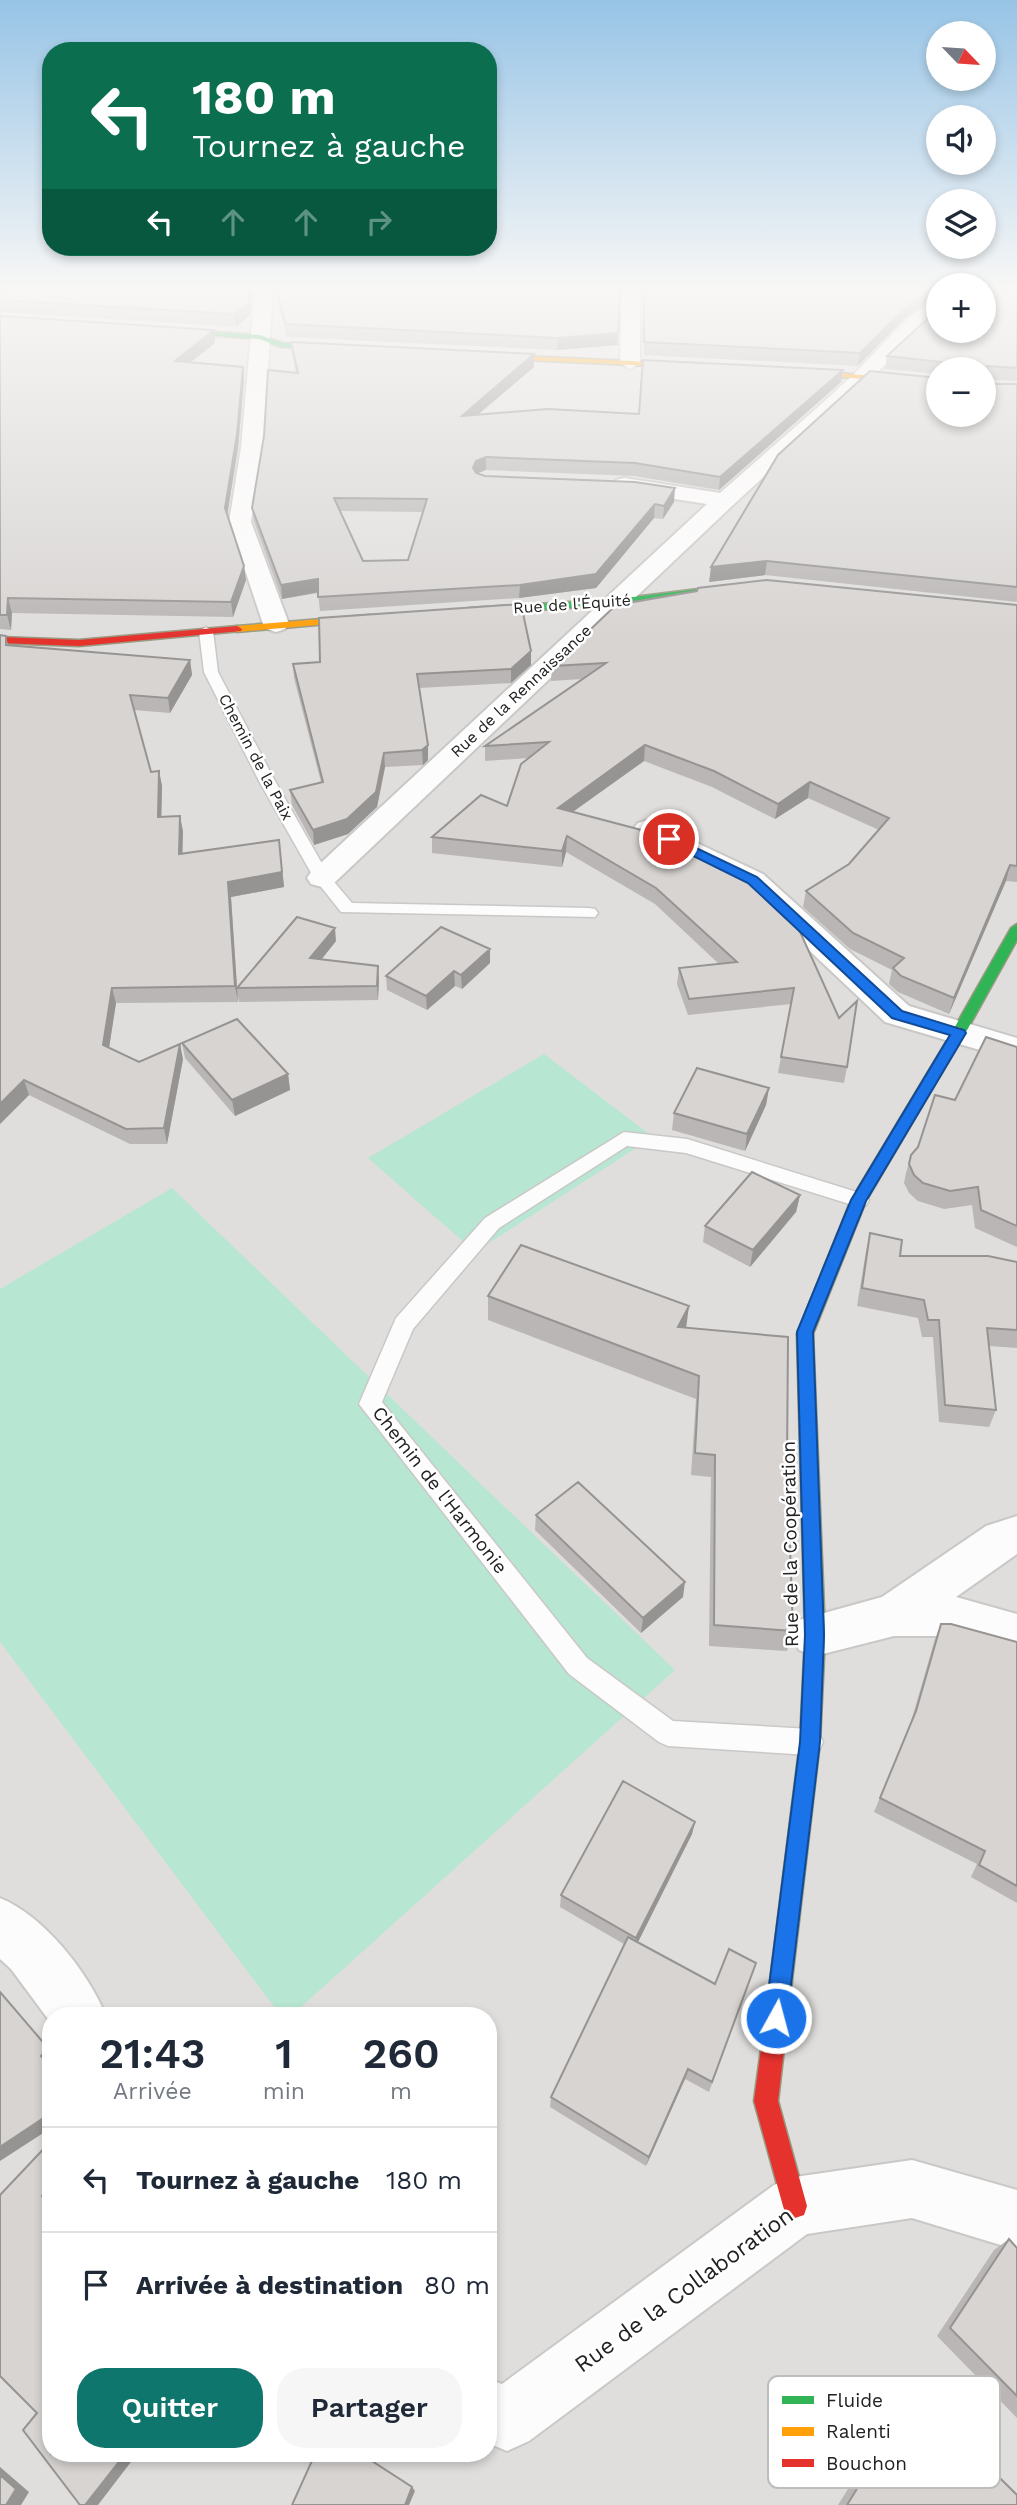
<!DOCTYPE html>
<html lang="fr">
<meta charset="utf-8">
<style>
body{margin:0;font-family:"Work Sans",sans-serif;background:#f6f6f7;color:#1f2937;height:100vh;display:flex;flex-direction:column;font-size:26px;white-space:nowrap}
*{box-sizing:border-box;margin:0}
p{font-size:23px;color:#747a83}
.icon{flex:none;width:38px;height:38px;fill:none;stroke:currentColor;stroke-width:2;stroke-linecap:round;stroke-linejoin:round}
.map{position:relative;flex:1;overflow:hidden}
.panel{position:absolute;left:42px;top:2007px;width:455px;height:455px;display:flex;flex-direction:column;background:#fff;border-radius:28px;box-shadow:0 4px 10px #0003}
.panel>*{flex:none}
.hud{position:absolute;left:42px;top:42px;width:455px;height:214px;border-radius:28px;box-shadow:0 4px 10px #0003;background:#0b6e4f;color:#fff;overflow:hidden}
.needle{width:46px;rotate:115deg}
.tools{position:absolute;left:926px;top:21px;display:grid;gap:14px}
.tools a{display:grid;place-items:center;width:70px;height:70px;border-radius:50%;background:#fff;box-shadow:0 4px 10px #0003;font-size:35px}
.pin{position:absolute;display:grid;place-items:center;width:60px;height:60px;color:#fff;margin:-30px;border:4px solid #fff;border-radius:50%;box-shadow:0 2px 7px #0007}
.me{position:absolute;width:77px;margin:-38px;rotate:7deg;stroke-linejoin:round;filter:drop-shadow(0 0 5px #0008)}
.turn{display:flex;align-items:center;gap:24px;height:147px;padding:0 35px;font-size:32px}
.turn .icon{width:91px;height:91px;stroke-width:2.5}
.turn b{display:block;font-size:49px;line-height:60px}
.lanes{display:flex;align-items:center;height:66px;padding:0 35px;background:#0003;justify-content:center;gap:35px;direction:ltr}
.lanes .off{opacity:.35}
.eta{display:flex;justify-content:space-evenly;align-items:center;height:119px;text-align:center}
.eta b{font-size:42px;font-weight:600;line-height:49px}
.button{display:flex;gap:14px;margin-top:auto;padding:14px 35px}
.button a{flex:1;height:80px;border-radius:28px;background:#0f766e;color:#fff;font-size:28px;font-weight:600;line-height:80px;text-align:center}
.button a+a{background:#f6f6f7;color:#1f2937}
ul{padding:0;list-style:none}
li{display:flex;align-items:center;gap:21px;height:105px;padding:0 35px;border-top:2px solid #e0e1e3}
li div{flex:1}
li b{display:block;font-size:26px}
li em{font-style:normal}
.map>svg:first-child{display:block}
.residential{fill:#dfdedc;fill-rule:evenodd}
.pitch{fill:#b7e6d2}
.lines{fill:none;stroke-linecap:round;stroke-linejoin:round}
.lane-casing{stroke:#c9c8c7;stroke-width:3}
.street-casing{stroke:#c9c8c7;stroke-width:4}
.fast-casing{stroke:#999a82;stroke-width:3}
.slow-casing{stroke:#999a82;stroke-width:3}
.jam-casing{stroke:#999a82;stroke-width:3}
.lane{fill:#fdfcfc;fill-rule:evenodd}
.street{fill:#fdfcfc;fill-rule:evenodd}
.fast{fill:#30b455;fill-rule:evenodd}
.slow{fill:#ff9f0a;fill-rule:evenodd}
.jam{fill:#e5322d;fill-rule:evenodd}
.wall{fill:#b9b6b5;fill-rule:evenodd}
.shaded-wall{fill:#969493}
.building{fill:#d7d4d2;stroke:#969493;stroke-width:2;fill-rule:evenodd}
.route{fill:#1a73e8;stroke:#114b97;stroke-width:2}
.labels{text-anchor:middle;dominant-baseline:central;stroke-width:5;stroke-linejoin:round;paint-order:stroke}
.far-street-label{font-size:16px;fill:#222;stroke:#fff}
.street-label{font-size:19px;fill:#222;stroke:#fff}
.near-street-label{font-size:23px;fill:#222;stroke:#fff}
.key{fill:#fff;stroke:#bdbdbd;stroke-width:2}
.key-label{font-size:19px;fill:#222}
</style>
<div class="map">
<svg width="1017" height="2505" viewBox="0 0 1017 2505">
<rect width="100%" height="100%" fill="#f0eeeb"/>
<!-- residential -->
<path class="residential" d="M0,288H938V331H984L1017,288V2505H0ZM938,369H984V415H938ZM51,2016H488V2454H51Z"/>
<!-- pitch -->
<path class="pitch" d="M544,1054L653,1137L475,1252L368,1158Z
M172,1188L675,1670L291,2016H281L0,1642V1289Z"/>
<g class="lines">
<!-- lane casing -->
<g class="lane-casing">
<path id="lane" d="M206,627L213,631L218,672L275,781L329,876L352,903L589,908L595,909L598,913L595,917L341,912L314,878L259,781L204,672L199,631Z
M624,1132L687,1139L866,1195L869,1200L866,1205L859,1207L686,1153L627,1146L499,1228L413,1329L382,1402L587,1658L673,1721L810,1729L819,1733L823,1742L819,1751L810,1755L668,1746L659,1742L569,1674L359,1404L396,1318L485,1218Z"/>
</g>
<!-- street casing -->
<g class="street-casing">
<path id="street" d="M255,288H273L263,448L251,522L289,624L285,629L276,632L267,629L263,624L229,522L241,448Z
M622,288H640V363L630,369L620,363Z
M938,301V316L733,505L333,884L322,887L311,884L307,878L311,872L707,504L616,490L613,485L616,480L624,478L720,493C766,452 813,413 857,371C878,352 910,308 938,301Z
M648,820L763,874L909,1006L1017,1038V1061L885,1022L741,886L638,835L633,829L638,823Z
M1017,1516V1554L956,1597L1017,1614V1656L945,1636H894L815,1656L799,1650L792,1635L799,1620L882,1597L986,1526Z
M0,1898C44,1916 88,1972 106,2016H51V2023L11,1969L0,1959Z
M912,2160L1017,2190V2250L912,2218L807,2234L529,2441L507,2451L488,2443V2379L502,2384L774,2185L795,2177Z"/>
</g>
<!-- fast casing -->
<g class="fast-casing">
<path id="fast" d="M160,328L260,335L282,343L342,346L346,348L342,350L281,347L259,339L163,332Z
M723,586L727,587V591L617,605L469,614L464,611L469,608L617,599Z
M1017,924V940L966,1032L964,1035H954L952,1032L1011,928Z
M805,1328L811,1329L813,1334L825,1635L820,1742L791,1989L788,1997L780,2000L772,1997L769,1989L800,1742L805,1635L797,1334L799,1329Z"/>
</g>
<!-- slow casing -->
<g class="slow-casing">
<path id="slow" d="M483,354L695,364L699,366L695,368L480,358Z
M787,369L938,381V385L790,373Z
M370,615L375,618L374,620L237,632L232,629L237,626Z
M959,1027L966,1032L866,1201L813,1334L811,1339H799L797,1334L851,1200L952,1032Z"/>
</g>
<!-- jam casing -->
<g class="jam-casing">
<path id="jam" d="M237,626L242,629L241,631L79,646L0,643V637L79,640Z
M780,1978L788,1981L791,1989L778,2101L807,2206L804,2215L795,2218L786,2215L783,2206L754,2101L769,1989L772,1981Z"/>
</g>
<!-- lane -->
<use href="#lane" class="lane"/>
<!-- street -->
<use href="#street" class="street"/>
<!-- fast -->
<use href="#fast" class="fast"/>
<!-- slow -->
<use href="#slow" class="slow"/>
<!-- jam -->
<use href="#jam" class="jam"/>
</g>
<!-- wall -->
<path class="wall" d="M0,288L250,315L236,327L0,312Z
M274,288H620L618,345L557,350L287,337Z
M643,288H938L926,303L904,319L858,366L644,355Z
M1017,288V381L984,379L987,384H1017V602L765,575L709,582L938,415L984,369H938V374L885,369L887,356Z
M0,316L214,330L215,343L191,362L243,367L244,380L238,448L227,516L246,580L233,617L12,613L11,630L0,629Z
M291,342L534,354V367L479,414H639L843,370L841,382L719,490L634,476L486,470L476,473L485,476L674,502L663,519L654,518L596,588L519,598L320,611L318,593L282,599L254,522L252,508L296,373L292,354ZM340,511L423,512L408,560L363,561Z
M1017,605V882L1006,881L949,1014L898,992L889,984L892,970L850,949L803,907L806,891L849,864L879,830L808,798L775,819L712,787L644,761L573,812L735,871L847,1067L844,1083L778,1073L791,1004L688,1015L677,984L679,968L719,964L655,904L566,852L562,867L432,853V837L507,806L528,758L485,761V746L582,679L551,681L552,666Z
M6,636L8,645L190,660L192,675L170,713L134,710L151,772L159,771L162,786L161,817L183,831L182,854L281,856L284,887L231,897L237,988L336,941L322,959L379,979L378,1000L239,1002L237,993L238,1002L116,1003L109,1048L139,1062L183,1059L167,1144H130L29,1095L0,1124Z
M531,651V665L511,683L419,688L428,760L423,765L385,767L377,807L348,834L314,845L292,805L290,790L321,782L294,678L293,664Z
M490,949V963L462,989L455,986L427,1010L387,990L386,976Z
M182,1043L288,1074L290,1090L235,1116L185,1058Z
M1017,1047V1247L975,1228L972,1205L944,1209L918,1201L909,1193L904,1183L906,1173L911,1155L955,1100Z
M769,1088L766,1105L745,1151L672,1130L674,1113Z
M800,1195L796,1212L750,1267L703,1242L705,1226Z
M870,1233L900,1256L1017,1262V1348L989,1346L996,1410L989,1427L939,1422L933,1337H922L918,1318L857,1306L866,1251Z
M488,1296L686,1327L787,1462L793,1631L787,1651L709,1646L711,1477L691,1475L696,1399L488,1320Z
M536,1515L683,1597L641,1633L535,1530Z
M941,1624L1017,1642V1903L971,1877L977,1864L874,1812L910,1725L935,1639Z
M695,1822L692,1834L638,1942L715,1984L756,1963L709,2092L685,2079L646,2166L550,2107L551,2097L624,1944L560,1907L561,1895Z
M1009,2239L1017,2248V2418L937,2336L994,2250Z
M915,2394L1016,2494L1017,2493V2505H838L903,2401Z"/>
<!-- shaded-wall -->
<path class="shaded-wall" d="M250,288H253L250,315L236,327L234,314Z
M938,288V299L926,303L904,319L858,366L860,353L906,307L928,291Z
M214,330L215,343L177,373L175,361Z
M618,333V345L557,350L558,338Z
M534,354V367L462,428V416Z
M243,367L244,380L238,448L226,522L225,508Z
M843,370L841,382L719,490L720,477Z
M486,457V470L476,474L473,468L476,461Z
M675,488L674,502L663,519L664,506Z
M655,504L654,518L596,588L519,598L520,585Z
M767,561L765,575L709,582L711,567Z
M244,566L246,580L233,617L231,602Z
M318,579L319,592L282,599L281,585Z
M8,598L12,613L11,630L7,615Z
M531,651V665L511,683V669Z
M190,660L192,675L170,713L168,698Z
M428,745V760L423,765L422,750Z
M645,745L644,761L557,823L558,808Z
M384,753L385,767L377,807L348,834L314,845L313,830Z
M159,771L162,786L161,833L158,817Z
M810,782L808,798L775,819L778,804Z
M180,816L183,831L182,869L179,854Z
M567,836L566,852L562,867V851Z
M279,840L284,887L231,897L238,1002L235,986L228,882Z
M1010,865L1006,881L949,1014L954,998Z
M335,928L336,941L312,971L310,958Z
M490,949V963L462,989L461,975Z
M378,966L379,979L378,1000L377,986Z
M454,971L455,986L427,1010L426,996Z
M112,988L116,1003L107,1061L103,1045Z
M180,1044L183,1059L167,1144L164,1128Z
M288,1074L290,1090L235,1116L232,1100Z
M24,1080L29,1095L0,1124V1104Z
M769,1088L766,1105L745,1151L747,1134Z
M800,1195L796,1212L750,1267L753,1250Z
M689,1306L686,1329L678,1327Z
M685,1582L683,1597L641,1633L643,1618Z
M695,1822L692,1834L634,1950L636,1938Z
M48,2048L51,2051V2063L49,2065L41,2056Z
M688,2069L685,2079L646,2166L649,2157Z
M51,2113V2128L0,2161V2147Z
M51,2185V2207L42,2196Z
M125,2454H137L98,2505H85Z
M0,2467L29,2492L21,2505H6L0,2475Z
M412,2487L415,2491L409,2505H405Z"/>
<!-- building -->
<path class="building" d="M0,288H250L249,303L234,314L0,300Z
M276,288H620L618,333L558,338L286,324Z
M644,288H937L928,291L906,307L860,353L644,342Z
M984,288H1017V368L987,366L984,369V381L987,384H1017V587L767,561L711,567L778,455L870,371L938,378V415H984V369H943V364L941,362L887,356L938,309V331H984Z
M0,316L214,330L175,361L243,367L237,434L225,508L244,566L231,602L8,598L7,615H0Z
M291,342L534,354L462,416L548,409L639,414L643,360L843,370L720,477L635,463L486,457L476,461L473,468L476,473L485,476L635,482L675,488L664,506L655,504L596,574L520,585L318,597V579L281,585L252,508L264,436L268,370L298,373ZM334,498L427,499L408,560L363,561Z
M767,580L1017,605V866L1010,865L954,998L901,976L893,968L904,958L853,933L806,891L849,864L889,818L810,782L778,804L714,771L645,745L558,808L668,837L735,871L758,888L797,925L839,1018L857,1001L847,1067L781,1057L794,988L689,999L679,968L737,962L656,888L567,836L562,851L432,837L481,795L507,806L521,764L549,742L485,746L606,663L552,666L616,605L697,591L698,588Z
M521,604L531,651L511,669L417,674L428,745L422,750L384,753L376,792L347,819L313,830L290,790L323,782L293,664L320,662L319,618Z
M0,635L6,636V645L190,660L168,698L130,695L151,772L159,771L158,817L180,816L179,854L279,840L282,872L228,882L235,986L112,988L103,1045L139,1062L180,1044L164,1128L126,1129L24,1080L0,1104Z
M297,917L335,928L310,958L378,966L377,986L237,988Z
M441,927L490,949L461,975L454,971L426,996L386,976Z
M237,1019L288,1074L232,1100L182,1043Z
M986,1037L1017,1047V1226L981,1210L978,1187L950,1191L923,1183L914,1175L909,1164L911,1155L918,1147L935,1095L955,1100Z
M697,1068L769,1088L747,1134L674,1113Z
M752,1172L800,1195L753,1250L705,1226Z
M870,1233L902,1240L900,1256H988L1017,1262V1330L987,1328L996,1410L945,1405L939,1320H928L924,1300L862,1288Z
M521,1245L689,1306L678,1327L788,1337L787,1462L793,1631L714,1625L715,1455L695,1453L699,1376L488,1296Z
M578,1482L685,1582L643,1618L536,1515Z
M941,1624H951L1017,1642V1886L979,1865L985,1851L880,1798L916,1711Z
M623,1781L695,1822L636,1938L561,1895Z
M628,1937L715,1984L729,1949L756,1963L712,2082L688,2069L649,2157L551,2097Z
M0,1992L48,2048L41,2056L51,2064V2113L0,2147Z
M51,2141V2185L42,2196L51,2207V2454H125L85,2505H80L23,2430L37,2413L0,2376V2195Z
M1009,2239L1017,2248V2396L950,2328Z
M915,2394L1017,2495V2505H847Z
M315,2454H361L412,2487L405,2505H292Z
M0,2475L16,2489L6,2505H0Z"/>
<!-- sky -->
<linearGradient id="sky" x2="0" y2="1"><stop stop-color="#97c4e6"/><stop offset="0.45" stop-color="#f8f7f6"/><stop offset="1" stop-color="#f8f7f6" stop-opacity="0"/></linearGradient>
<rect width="1017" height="639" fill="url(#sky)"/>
<!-- route -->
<path class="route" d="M669,835L757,877L902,1011L964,1030L966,1033L866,1201L813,1332L824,1635L820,1742L787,2018L784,2026L776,2029L768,2026L765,2018L800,1742L805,1635L797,1332L851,1200L950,1035L892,1018L748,883L665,842L663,839Z"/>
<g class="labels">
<!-- far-street labels -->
<g class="far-street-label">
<text transform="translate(572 604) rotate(-4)">Rue de l'Équité</text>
<text transform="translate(521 691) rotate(-43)">Rue de la Rennaissance</text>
<text transform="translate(256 757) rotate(62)">Chemin de la Paix</text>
</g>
<!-- street labels -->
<g class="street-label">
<text transform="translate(440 1490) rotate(52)">Chemin de l'Harmonie</text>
<text transform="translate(790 1544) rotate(-91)">Rue de la Coopération</text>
</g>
<!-- near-street labels -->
<g class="near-street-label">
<text transform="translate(684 2290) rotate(-36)">Rue de la Collaboration</text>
</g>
</g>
<!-- legend -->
<rect x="768" y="2376" width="232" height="112" rx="10" class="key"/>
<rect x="782" y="2396" width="32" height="8" fill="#30b455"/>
<rect x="782" y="2427" width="32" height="9" fill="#ff9f0a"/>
<rect x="782" y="2459" width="32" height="8" fill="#e5322d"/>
<g class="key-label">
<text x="826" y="2407">Fluide</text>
<text x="826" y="2438">Ralenti</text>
<text x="826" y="2470">Bouchon</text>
</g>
</svg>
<div class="tools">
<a><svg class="needle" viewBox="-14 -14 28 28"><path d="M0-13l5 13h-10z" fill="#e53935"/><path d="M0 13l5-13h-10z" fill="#747a83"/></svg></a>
<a><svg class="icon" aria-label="sound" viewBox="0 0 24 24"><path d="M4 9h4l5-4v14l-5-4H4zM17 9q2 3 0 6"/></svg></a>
<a><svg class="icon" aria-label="layers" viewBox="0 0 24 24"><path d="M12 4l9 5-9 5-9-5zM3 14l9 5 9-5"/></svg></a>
<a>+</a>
<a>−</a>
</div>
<div class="pin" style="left:669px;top:839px;background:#d93025"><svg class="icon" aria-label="arrive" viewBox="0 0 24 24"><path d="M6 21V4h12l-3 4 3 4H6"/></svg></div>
<svg class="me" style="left:776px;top:2018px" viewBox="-20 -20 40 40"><circle r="17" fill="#1a73e8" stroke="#fff" stroke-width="3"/><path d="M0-11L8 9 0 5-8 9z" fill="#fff"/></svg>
<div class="hud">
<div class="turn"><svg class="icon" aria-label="left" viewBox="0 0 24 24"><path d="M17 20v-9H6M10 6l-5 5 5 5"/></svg><div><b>180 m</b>Tournez à gauche</div></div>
<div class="lanes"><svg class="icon" aria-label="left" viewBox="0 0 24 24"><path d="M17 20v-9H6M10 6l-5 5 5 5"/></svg><svg class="icon off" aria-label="ahead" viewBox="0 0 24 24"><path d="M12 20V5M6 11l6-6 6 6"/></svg><svg class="icon off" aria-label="ahead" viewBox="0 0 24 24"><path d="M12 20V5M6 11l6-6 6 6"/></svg><svg class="icon off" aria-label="right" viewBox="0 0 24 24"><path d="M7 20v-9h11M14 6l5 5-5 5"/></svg></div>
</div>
<section class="panel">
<div class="eta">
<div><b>21:43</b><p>Arrivée</p></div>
<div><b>1</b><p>min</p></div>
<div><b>260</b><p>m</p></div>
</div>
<ul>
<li><svg class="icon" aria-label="left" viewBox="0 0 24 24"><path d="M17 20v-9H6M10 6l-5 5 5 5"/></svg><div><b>Tournez à gauche</b></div><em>180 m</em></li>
<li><svg class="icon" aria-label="arrive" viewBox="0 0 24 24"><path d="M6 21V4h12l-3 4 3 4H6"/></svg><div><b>Arrivée à destination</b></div><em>80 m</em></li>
</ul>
<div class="button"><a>Quitter</a><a>Partager</a></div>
</section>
</div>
